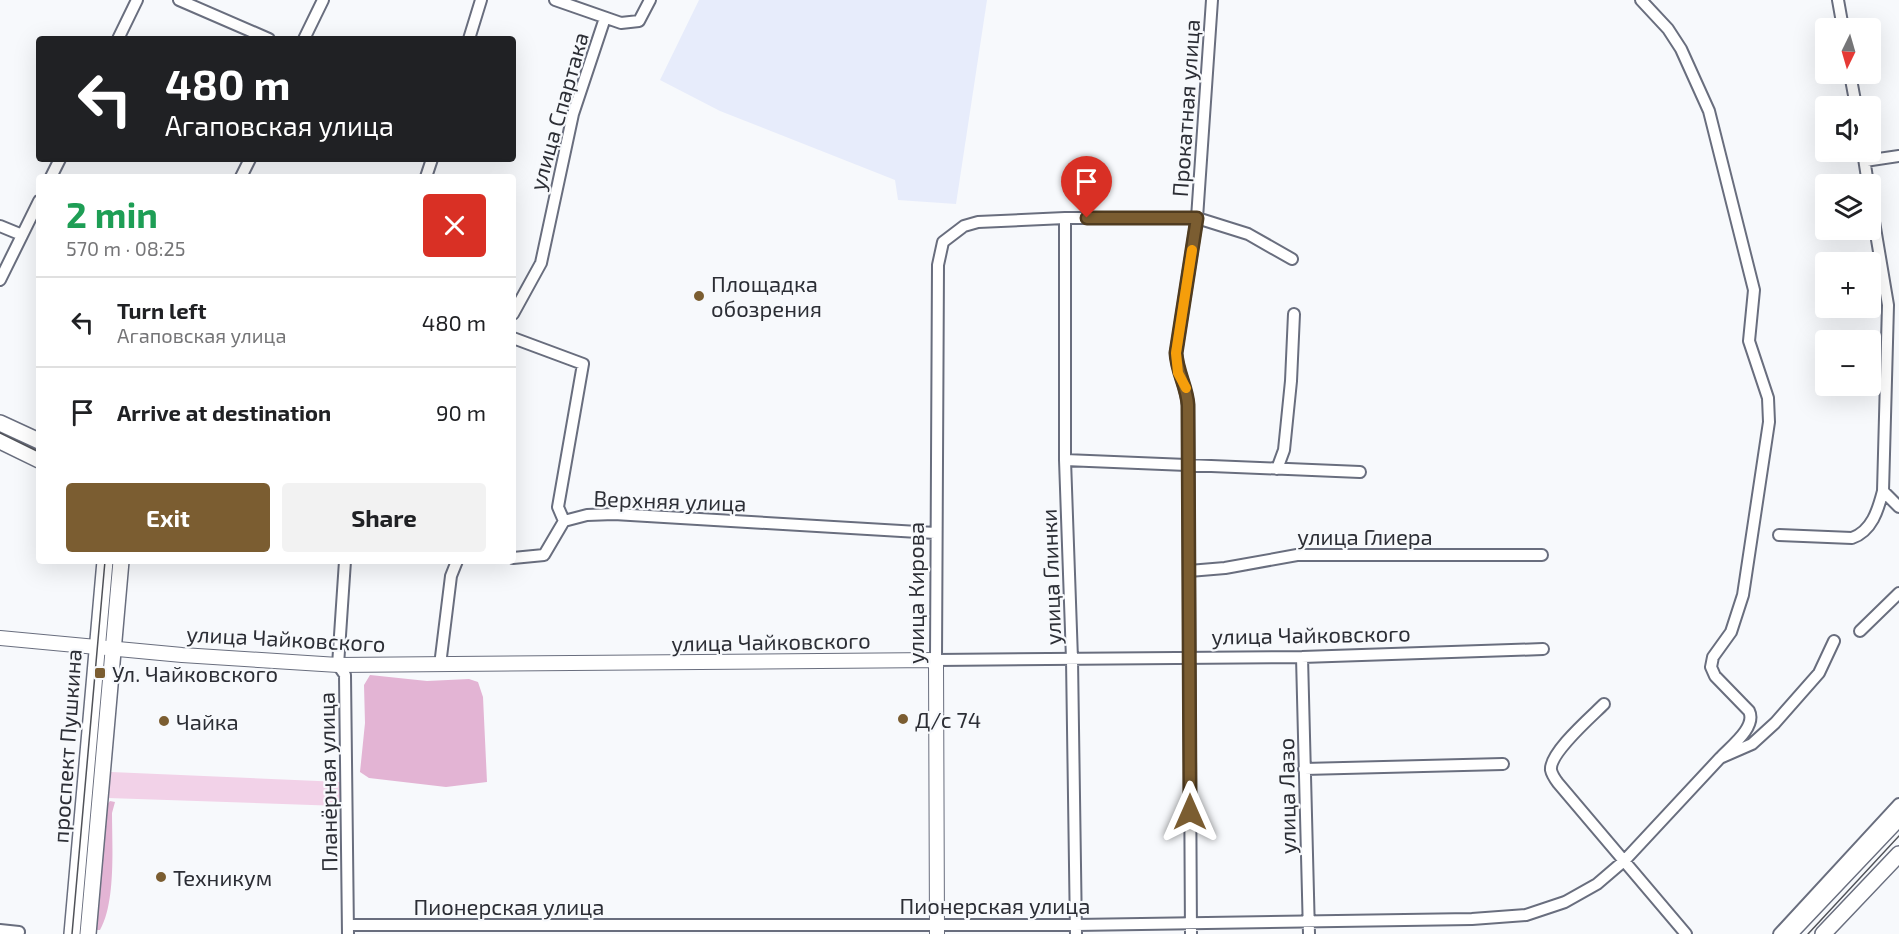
<!DOCTYPE html>
<meta charset="utf-8">
<style>
body{margin:0;font-family:"Exo 2",sans-serif;background:#f2f2f2;color:#202124;height:100vh;display:flex;flex-direction:column;font-size:22px;white-space:nowrap}
*{box-sizing:border-box;margin:0}
p{font-size:20px;color:#757577}
.icon{flex:none;width:33px;height:33px;fill:none;stroke:currentColor;stroke-width:2;stroke-linecap:round;stroke-linejoin:round}
.map{position:relative;flex:1;overflow:hidden}
.drawer{position:absolute;left:36px;top:174px;width:480px;height:390px;display:flex;flex-direction:column;background:#fff;border-radius:6px;box-shadow:0 6px 24px #0002}
.drawer>*{flex:none}
.hud{position:absolute;left:36px;top:36px;width:480px;height:126px;border-radius:6px;box-shadow:0 6px 24px #0002;background:#202124;color:#fff;overflow:hidden}
.needle{width:39px;rotate:185deg}
.buttons{position:absolute;left:1815px;top:18px;display:grid;gap:12px}
.buttons a{display:grid;place-items:center;width:66px;height:66px;border-radius:6px;background:#fff;box-shadow:0 6px 24px #0002;font-size:30px}
.pin{position:absolute;display:grid;place-items:center;width:51px;height:51px;color:#fff;margin:-62px -26px;border-radius:50% 50% 50% 0;rotate:-45deg;box-shadow:0 0 6px #0007}
.pin .icon{rotate:45deg}
.me{position:absolute;width:66px;margin:-33px;rotate:0deg;stroke-linejoin:round;filter:drop-shadow(0 0 4px #0008)}
.turn{display:flex;align-items:center;gap:21px;height:126px;padding:0 30px;font-size:27px}
.turn .icon{width:78px;height:78px;stroke-width:2.5}
.turn b{display:block;font-size:42px;line-height:51px}
.round{display:grid;place-items:center;flex:none;width:63px;height:63px;border-radius:6px;background:#f2f2f2}
.head{display:flex;align-items:center;justify-content:space-between;height:102px;padding:0 30px}
h1{font-size:36px;font-weight:700;line-height:45px;color:#1e9e55}
.primary-button{display:flex;gap:12px;margin-top:auto;padding:12px 30px}
.primary-button a{flex:1;height:69px;border-radius:6px;background:#7b5d31;color:#fff;font-size:24px;font-weight:700;line-height:69px;text-align:center}
.primary-button a+a{background:#f2f2f2;color:#202124}
ul{padding:0;list-style:none}
li{display:flex;align-items:center;gap:18px;height:90px;padding:0 30px;border-top:2px solid #e0e0e0}
li div{flex:1}
li b{display:block;font-size:22px}
li em{font-style:normal}
.map>svg:first-child{display:block}
.built{fill:#e7ecfb}
.green{fill:#f2d2e8}
.forest{fill:#e3b4d4}
.lines{fill:none;stroke-linecap:round;stroke-linejoin:round}
.street-casing{stroke:#696e7e;stroke-width:14}
.secondary-casing{stroke:#696e7e;stroke-width:16}
.primary-casing{stroke:#696e7e;stroke-width:18}
.street{stroke:#fff;stroke-width:10}
.secondary{stroke:#fff;stroke-width:14}
.primary{stroke:#fff;stroke-width:15}
.tram{stroke:#505258;stroke-width:1.5}
.route-casing{stroke:#503c20;stroke-width:15}
.route{stroke:#7b5d31;stroke-width:10}
.slow{stroke:#f59e0b;stroke-width:10}
.poi-dot{fill:#7b5d31;stroke:#f7f9fc;stroke-width:2}
.labels{text-anchor:middle;dominant-baseline:central;stroke-width:4.5;stroke-linejoin:round;paint-order:stroke}
.street-label{font-size:22px;fill:#2c2e35;stroke:#f7f9fc}
.poi-label{font-size:22px;fill:#2c2e35;stroke:#f7f9fc;text-anchor:start}
</style>
<div class="map">
<svg width="1899" height="934" viewBox="0 0 1899 934">
<rect width="100%" height="100%" fill="#f7f9fc"/>
<!-- built -->
<path class="built" d="M699,0H987L956,204L898,200L895,180L720,111L660,80Z"/>
<!-- green -->
<path class="green" d="M111,772L341,782L340,806L108,798Z"/>
<!-- forest -->
<path class="forest" d="M370,675L427,681L469,679L478,682L483,697L487,782L446,787L369,778L360,772L365,723L364,685Z
M110,801L115,802L112,813C112,845 116,902 100,930H95L106,806Z"/>
<g class="lines">
<!-- street casing -->
<g class="street-casing">
<path id="street" d="M179,0L269,39
M555,0L621,23L639,21L650,0
M1641,0L1668,29L1681,49L1709,111L1754,290L1749,341L1768,398L1769,422L1743,595L1731,632L1713,657L1711,667L1715,676L1749,711C1757,727 1730,747 1720,758
M1838,0L1843,28
M118,39L137,0
M304,39L323,0
M469,39L481,0
M1850,74L1856,106
M1863,152L1868,184
M1865,161L1899,156
M51,177L60,159
M241,177L250,159
M426,177L432,159
M1065,218V460L1072,659L1076,934
M0,226L22,235
M1292,259L1248,234L1197,218H1065L978,222L964,226L943,242L938,265L936,660L1302,657L1543,649
M0,280L39,201
M513,314L541,263L573,114L605,18
M513,338L583,364L558,507L564,521L587,515L614,514L935,533
M1065,460L1360,472
M1277,469L1284,450L1291,381L1294,314
M1883,491L1899,507
M1779,535L1852,538C1872,531 1878,510 1883,491L1888,305L1870,198
M513,558L544,555L564,521
M345,561L338,665L345,675L348,934
M1189,571L1225,568L1297,555H1542
M1860,631L1899,593
M1302,657L1309,934
M440,665L451,576L457,561
M1604,704C1591,717 1549,753 1551,770C1552,775 1555,779 1558,783L1686,934
M1304,769L1503,764
M348,925H1076L1472,919L1526,915L1565,902L1597,884L1625,860L1720,758L1752,744L1775,723L1819,673L1834,641
M0,930L19,932
M1191,934L1188,406C1187,387 1177,372 1176,353L1197,218L1212,0
M1779,934L1899,804"/>
</g>
<!-- secondary casing -->
<g class="secondary-casing">
<path id="secondary" d="M0,638L182,655L338,665L936,660L937,934"/>
</g>
<!-- primary casing -->
<g class="primary-casing">
<path id="primary" d="M0,423L39,441
M0,441L39,460
M72,934L105,561
M88,934L121,561
M1789,934L1899,818
M1823,934L1899,854"/>
</g>
<!-- street -->
<use href="#street" class="street"/>
<!-- secondary -->
<use href="#secondary" class="secondary"/>
<!-- primary -->
<use href="#primary" class="primary"/>
<!-- tram -->
<path class="tram" d="M0,433L39,452
M72,934L105,561
M1808,934L1899,836"/>
</g>
<g class="lines">
<!-- route casing -->
<g class="route-casing">
<path id="route" d="M1087,218H1197L1176,353C1177,372 1187,387 1188,405L1190,812"/>
</g>
<!-- route -->
<use href="#route" class="route"/>
<!-- slow -->
<path class="slow" d="M1186,388L1178,373L1176,353L1192,250"/>
</g>
<!-- markers -->
<g class="poi-dot">
<circle cx="699" cy="296" r="6"/>
<rect x="94" y="667" width="12" height="12" rx="3"/>
<circle cx="903" cy="719" r="6"/>
<circle cx="164" cy="721" r="6"/>
<circle cx="161" cy="877" r="6"/>
</g>
<g class="labels">
<!-- street labels -->
<g class="street-label">
<text transform="translate(1185 108) rotate(-86)">Прокатная улица</text>
<text transform="translate(558 111) rotate(-74)">улица Спартака</text>
<text transform="translate(670 500) rotate(2)">Верхняя улица</text>
<text x="1365" y="536">улица Глиера</text>
<text transform="translate(1050 577) rotate(-92)">улица Глинки</text>
<text transform="translate(915 593) rotate(-90)">улица Кирова</text>
<text transform="translate(1311 634) rotate(-1)">улица Чайковского</text>
<text transform="translate(286 638) rotate(3)">улица Чайковского</text>
<text transform="translate(771 641) rotate(-1)">улица Чайковского</text>
<text transform="translate(66 746) rotate(-86)">проспект Пушкина</text>
<text transform="translate(327 782) rotate(-91)">Планёрная улица</text>
<text transform="translate(1286 796) rotate(-91)">улица Лазо</text>
<text x="995" y="905">Пионерская улица</text>
<text x="509" y="906">Пионерская улица</text>
</g>
<!-- poi labels -->
<g class="poi-label">
<text x="711" y="283">Площадка<tspan x="711" dy="25">обозрения</tspan></text>
<text x="112" y="673">Ул. Чайковского</text>
<text x="915" y="719">Д/с 74</text>
<text x="176" y="721">Чайка</text>
<text x="173" y="877">Техникум</text>
</g>
</g>
</svg>
<div class="buttons">
<a><svg class="needle" viewBox="-14 -14 28 28"><path d="M0-13l5 13h-10z" fill="#e53935"/><path d="M0 13l5-13h-10z" fill="#757577"/></svg></a>
<a><svg class="icon" aria-label="sound" viewBox="0 0 24 24"><path d="M4 9h4l5-4v14l-5-4H4zM17 9q2 3 0 6"/></svg></a>
<a><svg class="icon" aria-label="layers" viewBox="0 0 24 24"><path d="M12 4l9 5-9 5-9-5zM3 14l9 5 9-5"/></svg></a>
<a>+</a>
<a>−</a>
</div>
<div class="pin" style="left:1087px;top:218px;background:#d93025"><svg class="icon" aria-label="arrive" viewBox="0 0 24 24"><path d="M6 21V4h12l-3 4 3 4H6"/></svg></div>
<svg class="me" style="left:1190px;top:812px" viewBox="-20 -20 40 40"><path d="M0-17L14 15 0 8-14 15z" fill="#7b5d31" stroke="#fff" stroke-width="4"/></svg>
<div class="hud">
<div class="turn"><svg class="icon" aria-label="left" viewBox="0 0 24 24"><path d="M17 20v-9H6M10 6l-5 5 5 5"/></svg><div><b>480 m</b>Агаповская улица</div></div>
</div>
<section class="drawer">
<div class="head"><div><h1>2 min</h1><p>570 m · 08:25</p></div><a class="round" style="background:#d93025;color:#fff"><svg class="icon" aria-label="close" viewBox="0 0 24 24"><path d="M6 6l12 12M18 6L6 18"/></svg></a></div>
<ul>
<li><svg class="icon" aria-label="left" viewBox="0 0 24 24"><path d="M17 20v-9H6M10 6l-5 5 5 5"/></svg><div><b>Turn left</b><p>Агаповская улица</p></div><em>480 m</em></li>
<li><svg class="icon" aria-label="arrive" viewBox="0 0 24 24"><path d="M6 21V4h12l-3 4 3 4H6"/></svg><div><b>Arrive at destination</b></div><em>90 m</em></li>
</ul>
<div class="primary-button"><a>Exit</a><a>Share</a></div>
</section>
</div>
